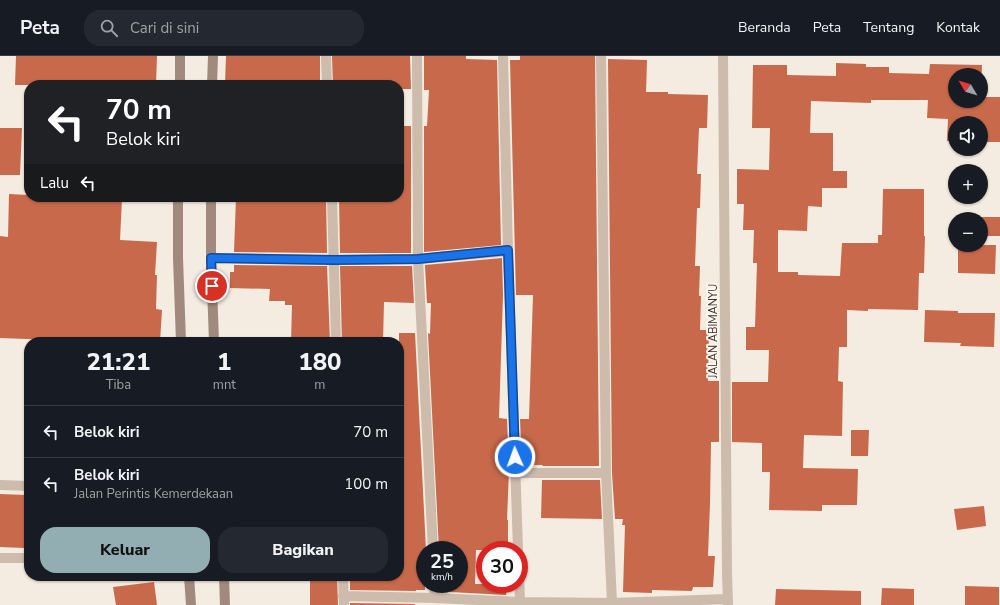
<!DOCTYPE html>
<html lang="id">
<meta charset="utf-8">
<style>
body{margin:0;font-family:"Nunito Sans",sans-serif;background:#242831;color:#f1f3f6;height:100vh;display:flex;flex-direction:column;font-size:15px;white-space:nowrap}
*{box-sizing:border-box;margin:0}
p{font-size:13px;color:#9ea1a6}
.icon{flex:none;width:22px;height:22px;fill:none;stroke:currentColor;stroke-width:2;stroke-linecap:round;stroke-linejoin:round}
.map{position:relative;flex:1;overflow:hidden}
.side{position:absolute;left:24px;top:281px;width:380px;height:244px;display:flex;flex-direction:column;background:#171b24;border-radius:16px;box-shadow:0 1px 3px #0004}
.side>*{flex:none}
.guide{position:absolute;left:24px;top:24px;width:380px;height:122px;border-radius:16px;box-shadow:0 1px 3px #0004;background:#202124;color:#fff;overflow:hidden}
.needle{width:26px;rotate:308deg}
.controls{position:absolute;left:948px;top:12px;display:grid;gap:8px}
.controls a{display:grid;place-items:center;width:40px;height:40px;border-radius:50%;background:#171b24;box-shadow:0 1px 3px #0004;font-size:20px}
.speed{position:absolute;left:416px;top:485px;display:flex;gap:8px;font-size:20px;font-weight:700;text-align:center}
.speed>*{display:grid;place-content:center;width:52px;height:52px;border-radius:50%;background:#171b24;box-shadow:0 1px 3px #0004;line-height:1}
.speed small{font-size:10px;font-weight:400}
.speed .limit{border:6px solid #d22;background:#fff;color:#111}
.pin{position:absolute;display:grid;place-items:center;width:34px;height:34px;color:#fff;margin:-17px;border:2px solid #fff;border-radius:50%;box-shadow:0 1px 4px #0007}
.me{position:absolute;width:44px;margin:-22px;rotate:358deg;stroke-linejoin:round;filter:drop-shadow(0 0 3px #0008)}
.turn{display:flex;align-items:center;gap:14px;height:84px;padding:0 16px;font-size:18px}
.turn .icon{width:52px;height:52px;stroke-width:2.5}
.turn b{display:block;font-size:28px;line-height:34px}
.then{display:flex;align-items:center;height:38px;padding:0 16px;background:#0003;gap:8px;font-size:15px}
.eta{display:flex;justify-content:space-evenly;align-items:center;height:68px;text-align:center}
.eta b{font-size:24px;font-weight:800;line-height:28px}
.button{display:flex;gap:8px;margin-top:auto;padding:8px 16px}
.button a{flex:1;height:46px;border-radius:16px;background:#92aeb2;color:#111;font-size:16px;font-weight:800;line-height:46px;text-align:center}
.button a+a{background:#242831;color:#f1f3f6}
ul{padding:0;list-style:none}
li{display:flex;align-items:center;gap:12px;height:52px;padding:0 16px;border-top:1px solid #363941}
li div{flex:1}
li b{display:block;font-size:15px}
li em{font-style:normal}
header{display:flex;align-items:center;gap:24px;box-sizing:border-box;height:56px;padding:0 20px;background:#171b24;border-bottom:1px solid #363941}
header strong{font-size:19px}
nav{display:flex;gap:22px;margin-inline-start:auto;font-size:14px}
.search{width:280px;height:36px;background:#242831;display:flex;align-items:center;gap:10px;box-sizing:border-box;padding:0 14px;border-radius:16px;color:#9ea1a6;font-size:15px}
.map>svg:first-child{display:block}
.building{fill:#c8694b;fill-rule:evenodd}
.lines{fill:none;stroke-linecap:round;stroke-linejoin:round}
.street{stroke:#cdbbac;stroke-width:10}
.secondary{stroke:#a18a7d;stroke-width:10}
.route-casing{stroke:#114b97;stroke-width:10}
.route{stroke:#1a73e8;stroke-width:7}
.labels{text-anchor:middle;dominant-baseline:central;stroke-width:4;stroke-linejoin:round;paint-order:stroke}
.street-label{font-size:11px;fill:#3b302b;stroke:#fbf5ee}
</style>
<header>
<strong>Peta</strong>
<div class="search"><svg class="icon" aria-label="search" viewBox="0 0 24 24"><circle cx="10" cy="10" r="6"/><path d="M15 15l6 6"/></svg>Cari di sini</div>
<nav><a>Beranda</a><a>Peta</a><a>Tentang</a><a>Kontak</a></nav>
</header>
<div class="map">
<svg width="1000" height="549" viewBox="0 0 1000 549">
<rect width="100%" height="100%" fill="#f4ebe1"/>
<!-- building -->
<path class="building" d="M16,0H157L156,29H15Z
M226,0H320V29H225Z
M332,0H410L411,33H399V29H333Z
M424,0H466V3L497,4L501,189L424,196V70H427L429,34H424Z
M520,0H595L599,410H542L543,409H522L520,363H529L533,239H516L510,4H520Z
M608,3L647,4L646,36H668V38L708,39L707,72H699L697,118H701L700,152H697L695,210H700L699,240H701L700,274H709L708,325H719V386H711L710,447L708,500H715L713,531H693L692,535L652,534V537L623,536L625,469H622L623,463H615L612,417Z
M836,7L866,8V11H889V17L929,18L930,8L982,9L981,41H1000V86H981V67H955V85H947L948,63L927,62L928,44H871V47L811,45L810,77H833V115H847V132H822V151L808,150L807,175L778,174V216H798V219L840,220L842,187H878V179H882L883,133H924V180H925L924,217H919L918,254L868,253V255L847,254V291H839L838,325L843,326L842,380L804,379L803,412L858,413L857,449H822V455L769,454L770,416H762V387L732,386V326H768L769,294H746V271H755L757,207H753L754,174H743L744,148H737V113L769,114L770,72H752L753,9H787V19L836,20ZM955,19H981V45H955Z
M399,70H411V197H340L339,141L383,142V141H399Z
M0,72H22L20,119H0Z
M9,138L29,139V141H89L122,142L120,184L157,186L155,219H157L156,253L162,254L160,286H107L0,282V180L8,181Z
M236,141H326L327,197L234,196Z
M981,161H1000V180H981Z
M958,189H996L995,218L958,217Z
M502,202L503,239L499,362L507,363L509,414L507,464H508V494H476L475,528H507L506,539L450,536V528H459V494H439L428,277L430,278L431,247H427L425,209Z
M234,209L327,210L330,286H291L292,249H285V245H269L270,233L230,232V216H234Z
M340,210H412L414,247L384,246L383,286H342Z
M925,254L958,255V257H995L994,291L960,290L961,287L924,286Z
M399,277H415L426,494H425V534H416V535L350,534V520H399Z
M851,374H869L868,400H851Z
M542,424H600L602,463L541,462Z
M0,438L26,439L24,492L0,491Z
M984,450L986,470L957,474L954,453Z
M310,520H337L338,549H310Z
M154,526L157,549H116L113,531Z
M965,530L999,531V549H965Z
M882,532L914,533V549H881Z
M776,533L861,535V549H775Z
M350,547L415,548V549H350Z"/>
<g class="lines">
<!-- street -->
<path class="street" d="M326,0L327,29
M417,0L418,203L433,494
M723,0L727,517L728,549
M332,141L336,286
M508,195L518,494
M211,202L334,204L418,203L508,195L503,0
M516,417H606
M0,429L29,430
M0,502H29
M343,520L344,549
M343,540L435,542L434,528
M435,542L520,546L519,516
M520,546L612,547L606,417L601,0
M612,547L728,543"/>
<!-- secondary -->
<path class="secondary" d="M180,29V0
M212,29L213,0
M178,141V202L181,286
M211,141V202L214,286
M189,520L191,549
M224,520L225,549"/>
</g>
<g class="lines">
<!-- route casing -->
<g class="route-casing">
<path id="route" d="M212,230L211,202L334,204L418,203L508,194L515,401"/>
</g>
<!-- route -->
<use href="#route" class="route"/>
</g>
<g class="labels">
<!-- street labels -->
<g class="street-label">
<text transform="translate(713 275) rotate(-90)">JALAN ABIMANYU</text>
</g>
</g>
</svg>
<div class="controls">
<a><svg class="needle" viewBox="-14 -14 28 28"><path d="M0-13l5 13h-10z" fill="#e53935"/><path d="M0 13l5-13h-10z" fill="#9ea1a6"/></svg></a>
<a><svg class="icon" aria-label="sound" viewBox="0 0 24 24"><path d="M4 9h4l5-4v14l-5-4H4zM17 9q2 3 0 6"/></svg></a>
<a>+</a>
<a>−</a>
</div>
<div class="speed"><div>25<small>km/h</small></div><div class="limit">30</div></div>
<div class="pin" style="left:212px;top:230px;background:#d93025"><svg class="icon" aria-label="arrive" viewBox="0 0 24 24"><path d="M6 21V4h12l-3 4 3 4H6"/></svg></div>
<svg class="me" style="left:515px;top:401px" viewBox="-20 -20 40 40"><circle r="17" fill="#1a73e8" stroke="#fff" stroke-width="3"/><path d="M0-11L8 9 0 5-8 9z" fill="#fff"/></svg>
<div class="guide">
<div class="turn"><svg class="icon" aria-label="left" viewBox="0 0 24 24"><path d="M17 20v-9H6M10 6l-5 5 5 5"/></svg><div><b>70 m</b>Belok kiri</div></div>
<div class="then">Lalu<svg class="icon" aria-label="left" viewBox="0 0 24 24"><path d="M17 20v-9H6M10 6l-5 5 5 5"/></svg></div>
</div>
<section class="side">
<div class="eta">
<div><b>21:21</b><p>Tiba</p></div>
<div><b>1</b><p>mnt</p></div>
<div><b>180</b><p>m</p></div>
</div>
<ul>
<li><svg class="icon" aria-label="left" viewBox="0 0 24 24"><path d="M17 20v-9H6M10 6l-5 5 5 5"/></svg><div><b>Belok kiri</b></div><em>70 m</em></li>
<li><svg class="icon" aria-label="left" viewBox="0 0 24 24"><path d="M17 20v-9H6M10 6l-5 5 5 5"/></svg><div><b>Belok kiri</b><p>Jalan Perintis Kemerdekaan</p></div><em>100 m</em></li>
</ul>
<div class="button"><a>Keluar</a><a>Bagikan</a></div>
</section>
</div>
